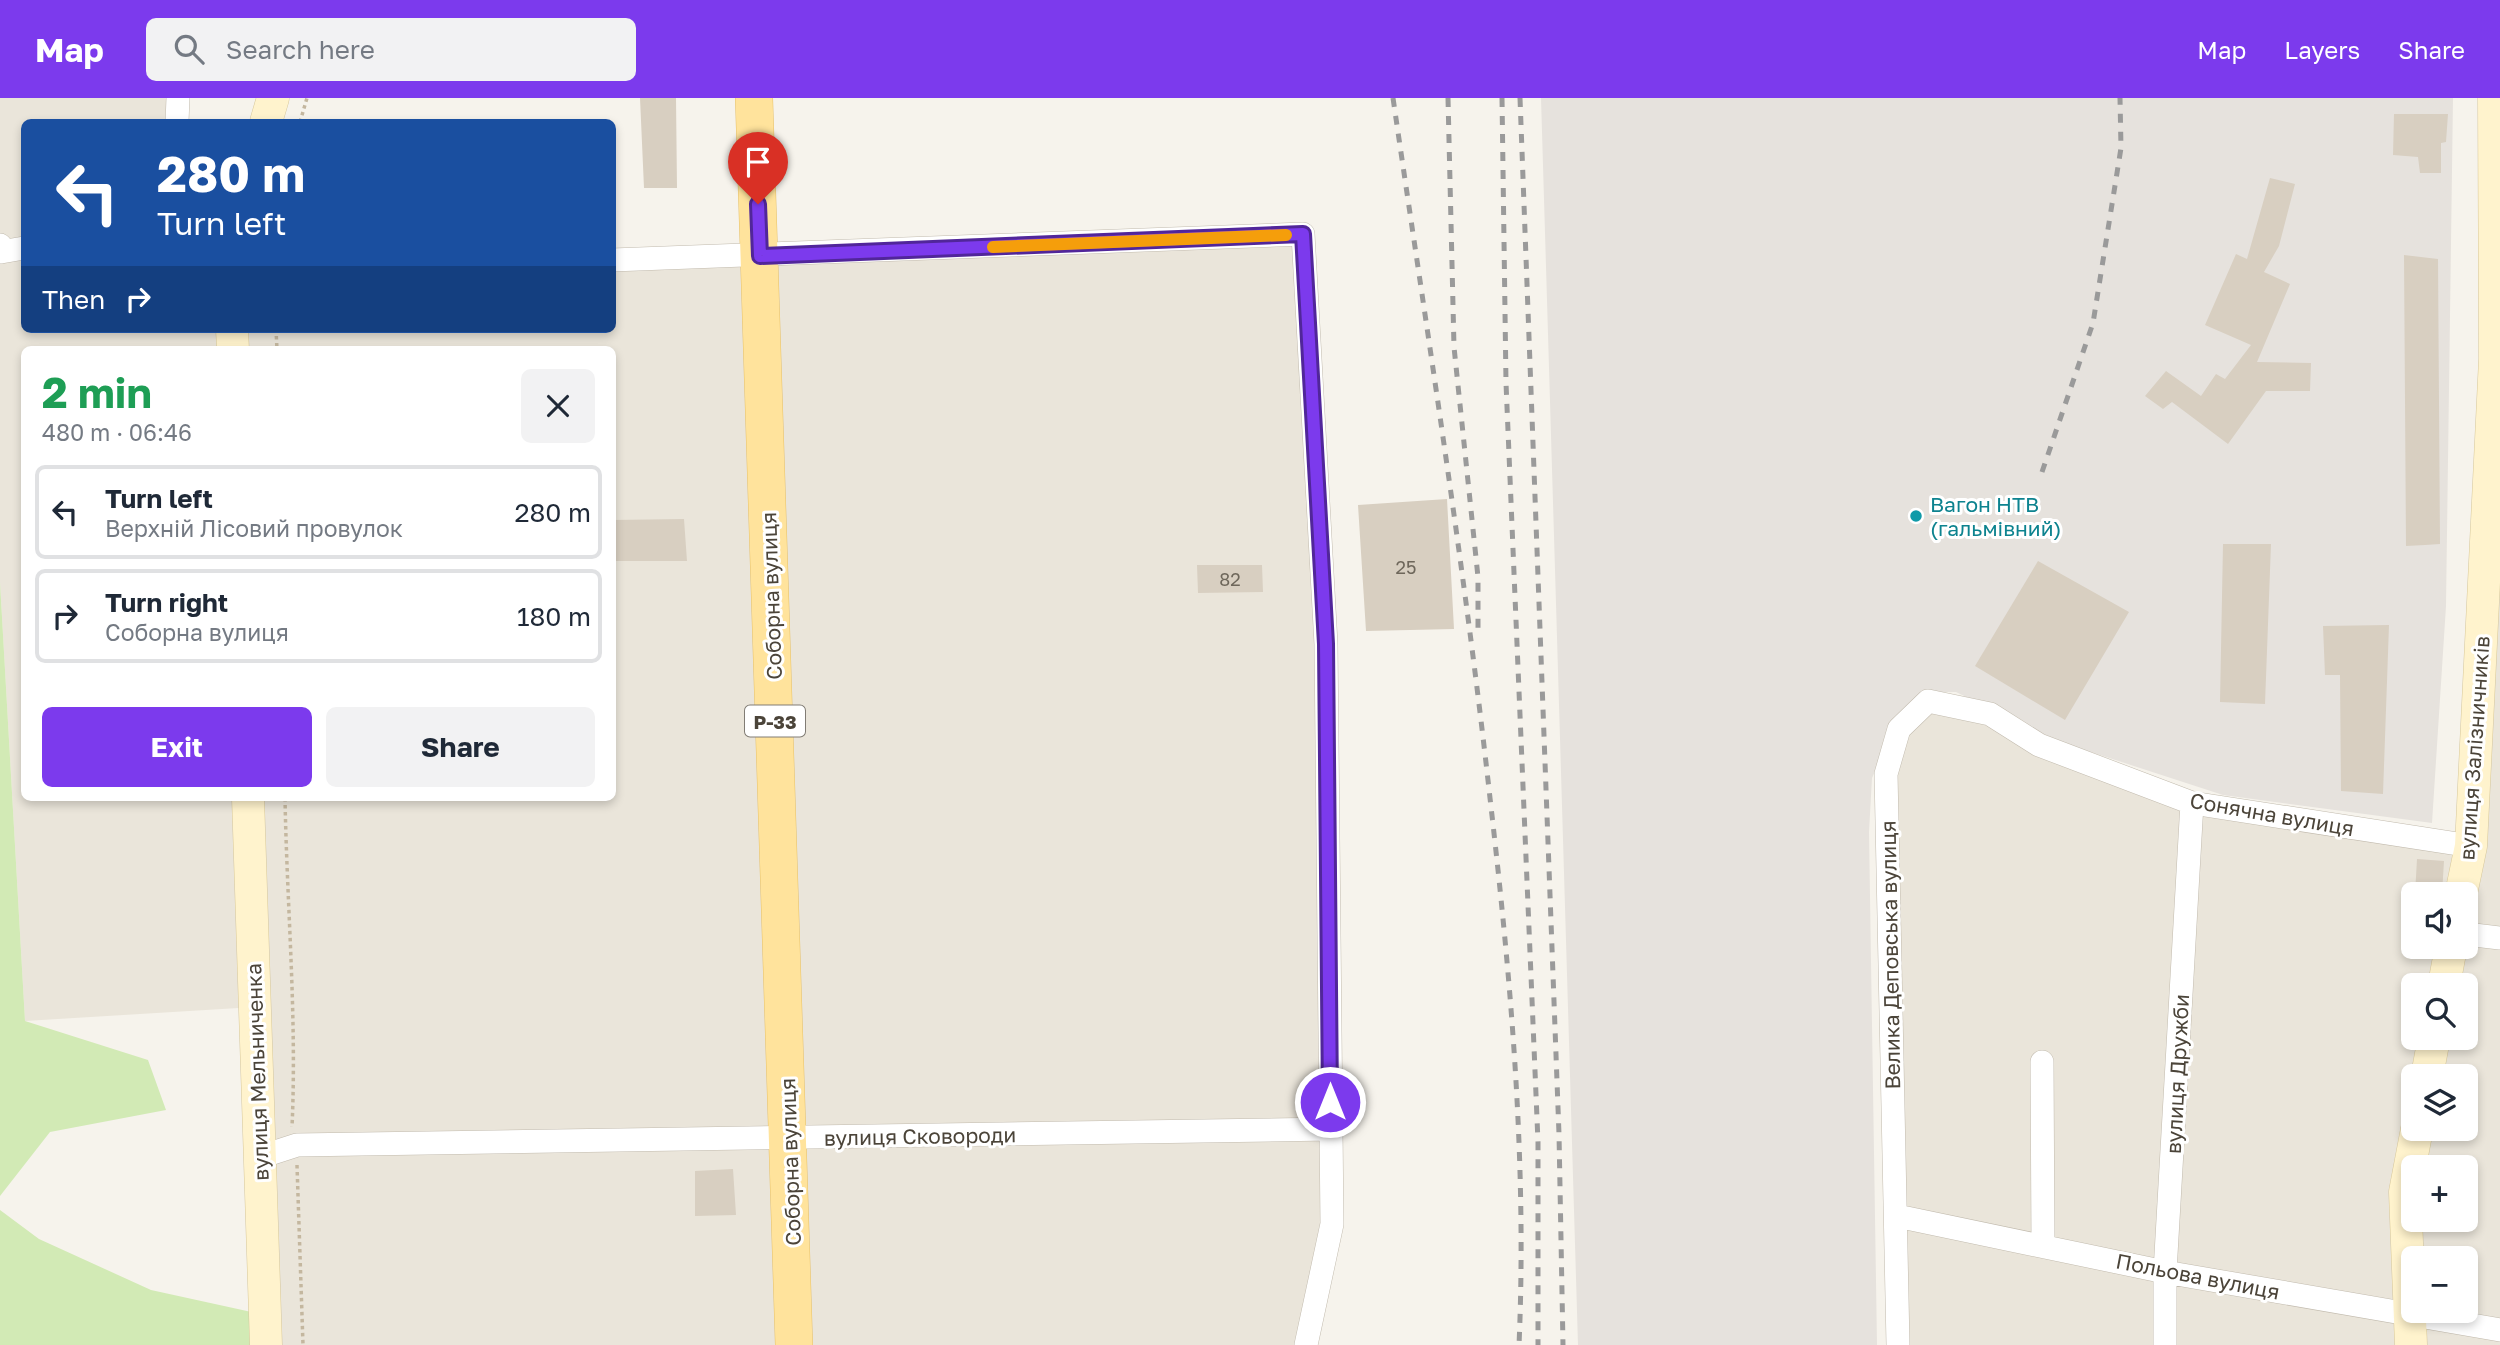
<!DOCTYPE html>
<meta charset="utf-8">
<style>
body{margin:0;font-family:"Golos Text",sans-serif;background:#f2f2f3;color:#1f2937;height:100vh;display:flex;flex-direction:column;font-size:26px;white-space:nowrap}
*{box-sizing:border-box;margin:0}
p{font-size:23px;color:#747a83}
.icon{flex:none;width:38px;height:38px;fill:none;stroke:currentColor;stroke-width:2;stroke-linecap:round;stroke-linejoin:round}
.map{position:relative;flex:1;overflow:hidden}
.details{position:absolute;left:21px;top:248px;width:595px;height:455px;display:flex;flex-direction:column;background:#fff;border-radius:10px;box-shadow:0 4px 10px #0003}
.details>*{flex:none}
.top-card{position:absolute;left:21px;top:21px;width:595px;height:214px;border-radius:10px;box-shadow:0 4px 10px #0003;background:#1a4fa0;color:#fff;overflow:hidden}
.tools{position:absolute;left:2401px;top:784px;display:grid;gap:14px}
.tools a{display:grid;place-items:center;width:77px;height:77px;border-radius:10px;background:#fff;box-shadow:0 4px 10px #0003;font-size:35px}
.pin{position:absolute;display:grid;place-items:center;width:60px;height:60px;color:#fff;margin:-72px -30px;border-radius:50% 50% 50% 0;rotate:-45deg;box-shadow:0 0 7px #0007}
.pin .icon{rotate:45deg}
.me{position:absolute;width:77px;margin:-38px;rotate:0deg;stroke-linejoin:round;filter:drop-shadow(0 0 5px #0008)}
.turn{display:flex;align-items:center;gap:24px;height:147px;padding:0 21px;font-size:32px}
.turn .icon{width:91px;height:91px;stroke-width:2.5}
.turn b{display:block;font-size:49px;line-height:60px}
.then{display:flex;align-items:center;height:66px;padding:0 21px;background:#0003;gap:14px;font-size:26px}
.round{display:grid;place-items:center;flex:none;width:74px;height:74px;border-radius:10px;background:#f2f2f3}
.overview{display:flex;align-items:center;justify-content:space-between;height:119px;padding:0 21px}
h1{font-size:42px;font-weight:700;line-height:52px;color:#1e9e55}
.action{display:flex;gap:14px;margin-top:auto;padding:14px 21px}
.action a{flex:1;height:80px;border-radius:10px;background:#7c3aed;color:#fff;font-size:28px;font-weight:700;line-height:80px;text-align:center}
.action a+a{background:#f2f2f3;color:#1f2937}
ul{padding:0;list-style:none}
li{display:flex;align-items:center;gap:21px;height:94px;margin:0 14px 10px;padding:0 7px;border:4px solid #e0e1e3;border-radius:10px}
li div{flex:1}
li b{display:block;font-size:26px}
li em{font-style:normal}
header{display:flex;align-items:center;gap:42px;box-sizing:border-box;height:98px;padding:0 35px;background:#7c3aed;color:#fff}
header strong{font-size:33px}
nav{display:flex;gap:38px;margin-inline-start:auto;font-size:24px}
.search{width:490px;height:63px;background:#f2f2f3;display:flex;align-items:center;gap:18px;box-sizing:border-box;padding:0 24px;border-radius:10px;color:#747a83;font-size:26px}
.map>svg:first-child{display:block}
.residential{fill:#eae5da;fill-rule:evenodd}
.industrial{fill:#e6e2dd}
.green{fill:#d2eab5}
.building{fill:#d8cfc1}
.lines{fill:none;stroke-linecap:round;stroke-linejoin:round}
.street-casing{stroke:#c2bbae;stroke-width:24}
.secondary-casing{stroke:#d6c79b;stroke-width:33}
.primary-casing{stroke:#e6c16a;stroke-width:38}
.path{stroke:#c4b79f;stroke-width:3.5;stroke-dasharray:3.5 3.5;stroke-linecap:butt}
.street{stroke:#fff;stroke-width:23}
.secondary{stroke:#fff3cd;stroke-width:32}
.primary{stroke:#ffe39c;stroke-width:37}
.rail{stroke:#9a9a9a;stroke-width:5;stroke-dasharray:9 9;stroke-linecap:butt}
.route-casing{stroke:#51269a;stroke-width:18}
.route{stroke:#7c3aed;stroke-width:12}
.slow{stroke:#f59e0b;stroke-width:12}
.culture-dot{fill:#0f9aa8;stroke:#fff;stroke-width:2.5}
.labels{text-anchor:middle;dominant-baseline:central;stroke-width:6;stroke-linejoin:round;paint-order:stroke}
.number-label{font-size:18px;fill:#6e675b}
.shield{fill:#fff;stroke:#817c74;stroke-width:2}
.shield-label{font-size:19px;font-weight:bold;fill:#4b4439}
.culture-label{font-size:21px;fill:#0d838f;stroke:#fff;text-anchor:start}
.street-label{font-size:21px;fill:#4b4439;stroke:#fff}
</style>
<header>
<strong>Map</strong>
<div class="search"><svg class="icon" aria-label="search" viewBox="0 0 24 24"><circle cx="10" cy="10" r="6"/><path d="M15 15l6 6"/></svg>Search here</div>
<nav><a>Map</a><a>Layers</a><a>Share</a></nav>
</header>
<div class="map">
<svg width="2500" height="1247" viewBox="0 0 2500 1247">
<rect width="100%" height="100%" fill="#f6f3ec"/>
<!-- residential -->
<path class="residential" d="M0,0H180L179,24H24V231H612L613,162L1303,136L1332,1126L1306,1247H267L255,909L25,923L0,484ZM24,252H612V700H24Z
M2500,0V1247H1895L1886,676L1928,603L2192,705L2471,748ZM2413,796H2466V849H2413ZM2413,887H2466V940H2413ZM2413,978H2466V1031H2413ZM2413,1069H2466V1122H2413ZM2413,1160H2466V1213H2413Z"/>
<!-- industrial -->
<path class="industrial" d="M1541,0H2453L2446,508L2432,725L2223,697L2054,642L1956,594H1928L1900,620L1872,680L1869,734L1877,1247H1578Z"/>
<!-- green -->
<path class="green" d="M0,484L25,923L148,962L166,1012L50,1034L0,1098Z
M0,1112L39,1141L151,1192L265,1217L266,1247H0Z"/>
<!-- building -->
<path class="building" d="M640,0H676L677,90H644Z
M2394,16H2448L2446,44L2441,45V75H2420L2418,59L2393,57Z
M2270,80L2295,86L2279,148L2264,174L2290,186L2257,264L2311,265L2310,293H2266L2228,346L2172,304L2163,311L2145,298L2166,273L2201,298L2216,276L2225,281L2251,247L2205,227L2236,156L2247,161Z
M2404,157L2438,161L2440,446L2425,447L2406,448Z
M1447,401L1454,531L1366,533L1358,407Z
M684,421L687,463H612V422Z
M2223,446H2271L2265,606L2220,604Z
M2038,463L2129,514L2065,622L1975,568Z
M1197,467H1262L1263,494L1198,495Z
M2389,527L2383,696L2341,693L2340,577H2325L2323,528Z
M2417,761L2444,763L2442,796H2415Z
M733,1071L736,1117L695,1118V1073Z"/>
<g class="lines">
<!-- street casing -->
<g class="street-casing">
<path id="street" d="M177,24L178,0
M0,147L1,154L24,150
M612,162L1303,136L1326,546L1332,1126L1306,1247
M2466,836L2500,840
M2042,964L2043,1147
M260,1059L297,1047L1330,1031
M1897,1118L2165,1174L2500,1232
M1898,1247L1886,676L1899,631L1928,603L1990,616L2039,647L2192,705L2471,748
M2165,1247V1174L2192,705"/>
</g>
<!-- secondary casing -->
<g class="secondary-casing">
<path id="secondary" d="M266,24L273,0
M232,231L233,252
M248,700L266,1247
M2461,796L2471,748L2495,261L2494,0
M2444,887L2451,849
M2427,978L2434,940
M2411,1247L2405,1094L2417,1031"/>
</g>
<!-- primary casing -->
<g class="primary-casing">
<path id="primary" d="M754,0L794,1247"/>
</g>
<!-- path -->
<path class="path" d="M300,24L307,0
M276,231L277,252
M285,700C287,810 297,919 292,1029
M297,1067L303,1247"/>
<!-- street -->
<use href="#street" class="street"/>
<!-- secondary -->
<use href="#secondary" class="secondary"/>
<!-- primary -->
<use href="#primary" class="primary"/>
<!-- rail -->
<path class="rail" d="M1393,0C1427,233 1464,466 1490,700C1511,882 1527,1064 1519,1247
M1448,0L1454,249L1478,479V531
M1502,0L1506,285L1538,1044V1247
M1520,0L1559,1036L1563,1247
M2042,374L2093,225L2121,50L2120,0"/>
</g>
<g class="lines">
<!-- route casing -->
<g class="route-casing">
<path id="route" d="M758,106L760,158L1303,136L1326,546L1330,1004"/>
</g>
<!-- route -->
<use href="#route" class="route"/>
<!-- slow -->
<path class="slow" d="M993,149L1286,137"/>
</g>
<!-- markers -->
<circle class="culture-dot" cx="1916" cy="418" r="7"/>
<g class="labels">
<!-- number labels -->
<g class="number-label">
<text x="1406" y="469">25</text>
<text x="1230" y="481">82</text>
</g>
<!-- shield labels -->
<rect class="shield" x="745" y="607.5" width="60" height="31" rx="5"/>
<g class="shield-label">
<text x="775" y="623">Р-33</text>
</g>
<!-- culture labels -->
<g class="culture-label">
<text x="1930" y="406">Вагон НТВ<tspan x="1930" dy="24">(гальмівний)</tspan></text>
</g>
<!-- street labels -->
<g class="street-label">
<text transform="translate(771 498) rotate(-92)">Соборна вулиця</text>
<text transform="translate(2474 650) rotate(-86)">вулиця Залізничників</text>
<text transform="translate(2272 716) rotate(10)">Сонячна вулиця</text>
<text transform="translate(1890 857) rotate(-91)">Велика Деповська вулиця</text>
<text transform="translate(257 974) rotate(-92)">вулиця Мельниченка</text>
<text transform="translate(2177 976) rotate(-87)">вулиця Дружби</text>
<text transform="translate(920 1038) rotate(-1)">вулиця Сковороди</text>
<text transform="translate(790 1064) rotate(-92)">Соборна вулиця</text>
<text transform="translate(2198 1178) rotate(11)">Польова вулиця</text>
</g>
</g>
</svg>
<div class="tools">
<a><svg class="icon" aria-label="sound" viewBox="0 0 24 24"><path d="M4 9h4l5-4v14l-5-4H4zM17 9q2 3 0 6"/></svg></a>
<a><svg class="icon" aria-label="search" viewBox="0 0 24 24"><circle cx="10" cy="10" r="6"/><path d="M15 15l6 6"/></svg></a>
<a><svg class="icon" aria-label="layers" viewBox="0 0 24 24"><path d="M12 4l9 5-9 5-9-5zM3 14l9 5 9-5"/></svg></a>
<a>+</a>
<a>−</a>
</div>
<div class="pin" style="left:758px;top:106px;background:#d93025"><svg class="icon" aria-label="arrive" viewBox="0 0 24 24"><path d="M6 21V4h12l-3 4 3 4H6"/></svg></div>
<svg class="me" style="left:1330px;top:1004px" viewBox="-20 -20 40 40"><circle r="17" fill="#7c3aed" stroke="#fff" stroke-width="3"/><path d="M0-11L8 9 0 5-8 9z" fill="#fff"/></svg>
<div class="top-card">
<div class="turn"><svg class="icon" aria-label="left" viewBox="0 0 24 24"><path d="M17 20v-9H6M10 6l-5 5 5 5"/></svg><div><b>280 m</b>Turn left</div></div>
<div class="then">Then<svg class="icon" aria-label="right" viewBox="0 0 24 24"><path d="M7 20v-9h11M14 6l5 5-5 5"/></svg></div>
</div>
<section class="details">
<div class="overview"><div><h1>2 min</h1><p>480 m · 06:46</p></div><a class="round"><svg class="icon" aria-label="close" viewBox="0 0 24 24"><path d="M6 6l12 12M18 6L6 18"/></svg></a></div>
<ul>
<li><svg class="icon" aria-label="left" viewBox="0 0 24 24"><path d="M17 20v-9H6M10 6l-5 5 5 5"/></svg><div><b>Turn left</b><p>Верхній Лісовий провулок</p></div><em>280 m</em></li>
<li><svg class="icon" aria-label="right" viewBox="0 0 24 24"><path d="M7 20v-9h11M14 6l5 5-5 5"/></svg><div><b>Turn right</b><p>Соборна вулиця</p></div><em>180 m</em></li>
</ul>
<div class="action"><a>Exit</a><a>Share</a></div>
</section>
</div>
